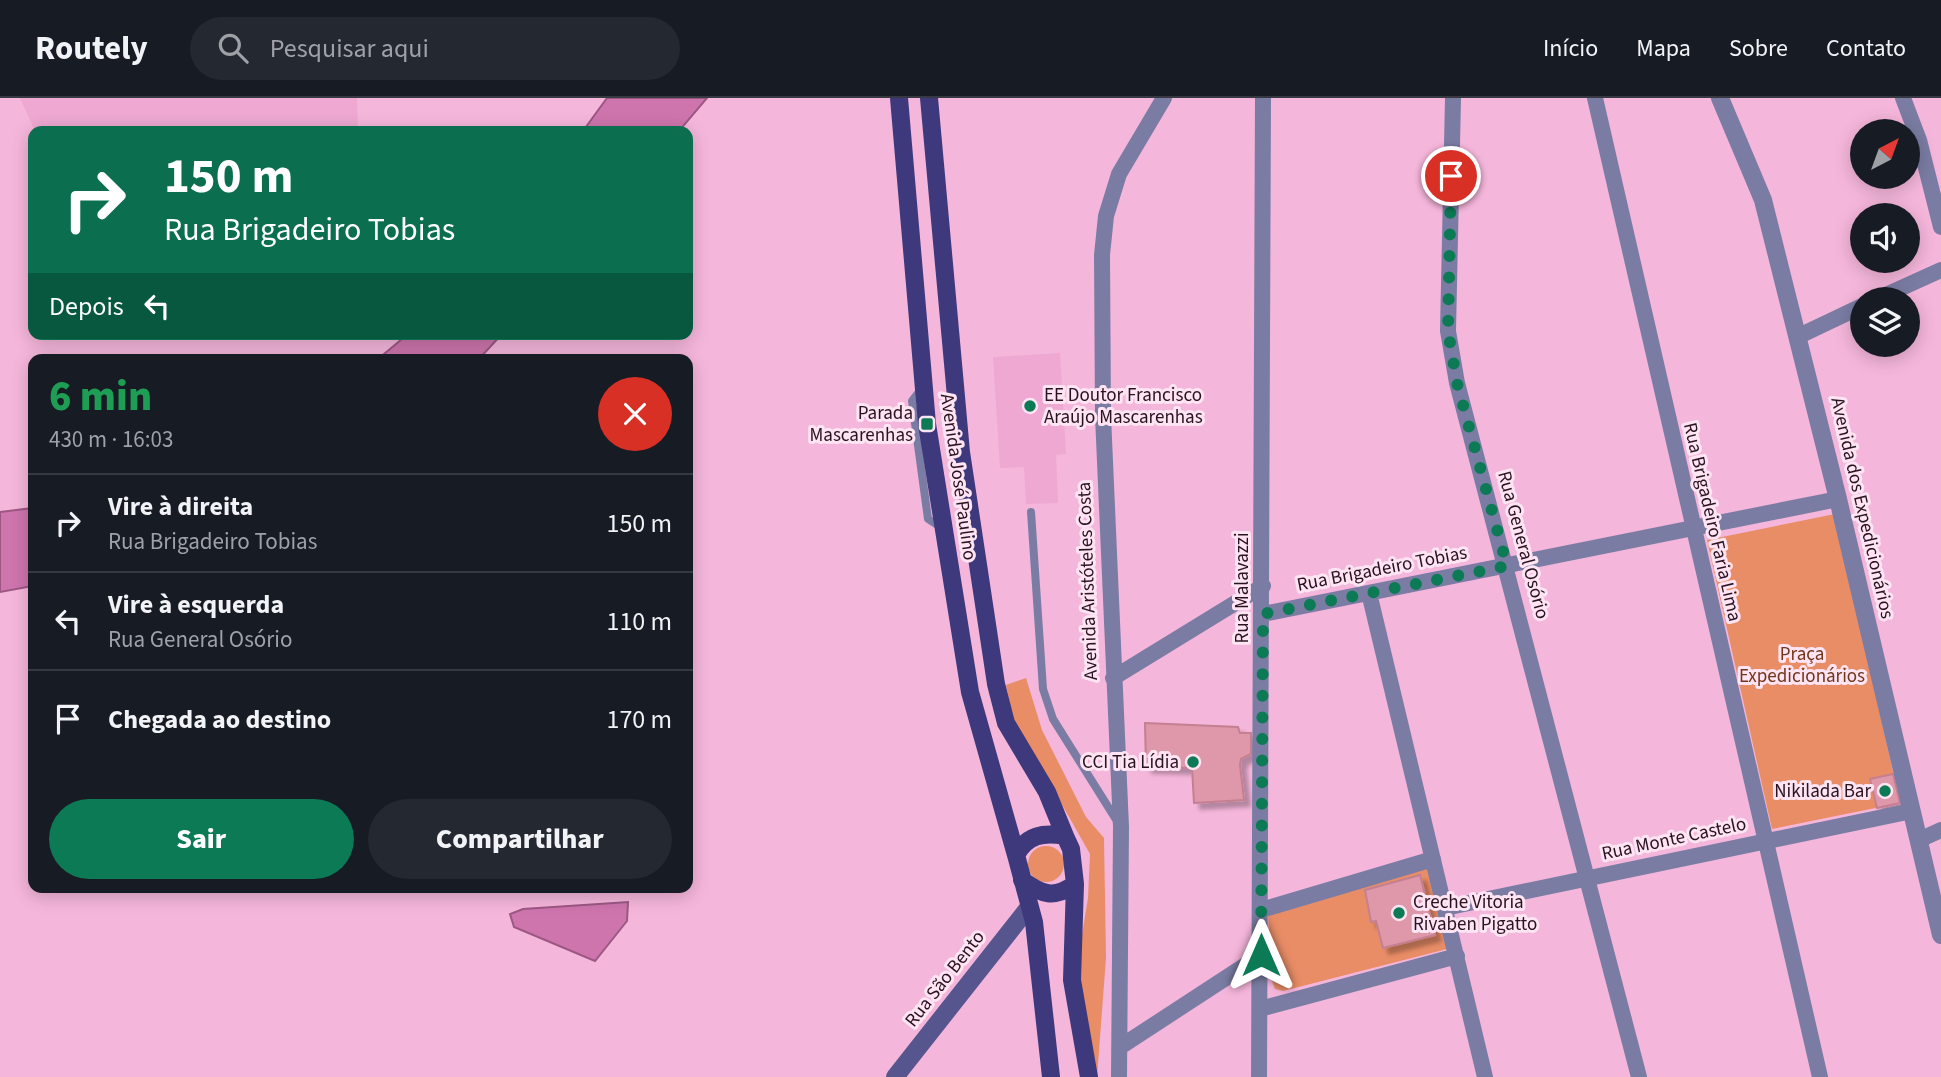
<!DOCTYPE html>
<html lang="pt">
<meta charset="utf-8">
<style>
body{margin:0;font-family:"Source Sans 3",sans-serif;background:#242831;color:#f1f3f6;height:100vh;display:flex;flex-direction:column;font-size:26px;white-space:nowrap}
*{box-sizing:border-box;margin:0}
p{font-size:23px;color:#9ea1a6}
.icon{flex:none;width:38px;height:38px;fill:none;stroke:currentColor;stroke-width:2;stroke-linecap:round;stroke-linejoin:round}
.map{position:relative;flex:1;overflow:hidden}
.side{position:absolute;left:28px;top:256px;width:665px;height:539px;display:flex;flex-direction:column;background:#171b24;border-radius:14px;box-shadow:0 4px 18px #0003}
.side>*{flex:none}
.hud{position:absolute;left:28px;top:28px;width:665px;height:214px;border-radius:14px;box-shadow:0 4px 18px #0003;background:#0b6e4f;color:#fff;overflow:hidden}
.needle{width:46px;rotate:41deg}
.buttons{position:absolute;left:1850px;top:21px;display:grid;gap:14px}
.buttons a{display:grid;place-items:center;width:70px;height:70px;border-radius:50%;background:#171b24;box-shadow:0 4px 18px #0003;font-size:35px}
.pin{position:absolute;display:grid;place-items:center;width:60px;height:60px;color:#fff;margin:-30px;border:4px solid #fff;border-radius:50%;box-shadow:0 2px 7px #0007}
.me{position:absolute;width:77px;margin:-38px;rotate:0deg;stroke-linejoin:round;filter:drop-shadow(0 0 5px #0008)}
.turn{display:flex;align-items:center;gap:24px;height:147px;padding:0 21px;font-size:32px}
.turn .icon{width:91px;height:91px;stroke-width:2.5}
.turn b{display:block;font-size:49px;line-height:60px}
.then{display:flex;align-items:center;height:66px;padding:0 21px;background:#0003;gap:14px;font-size:26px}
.round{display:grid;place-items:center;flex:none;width:74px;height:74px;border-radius:37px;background:#242831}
.overview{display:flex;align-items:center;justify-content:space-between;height:119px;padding:0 21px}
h1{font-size:42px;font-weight:800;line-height:52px;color:#1e9e55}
.primary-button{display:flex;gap:14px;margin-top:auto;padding:14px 21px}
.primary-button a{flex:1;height:80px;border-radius:42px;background:#0c7a55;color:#fff;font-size:28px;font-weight:800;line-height:80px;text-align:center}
.primary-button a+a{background:#242831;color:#f1f3f6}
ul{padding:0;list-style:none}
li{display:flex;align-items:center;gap:21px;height:98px;padding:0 21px;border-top:2px solid #363941}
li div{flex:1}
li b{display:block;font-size:26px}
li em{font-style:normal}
header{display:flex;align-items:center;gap:42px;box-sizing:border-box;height:98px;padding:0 35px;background:#171b24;border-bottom:2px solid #363941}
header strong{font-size:33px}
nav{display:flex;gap:38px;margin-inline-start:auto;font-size:24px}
.search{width:490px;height:63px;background:#242831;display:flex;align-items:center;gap:18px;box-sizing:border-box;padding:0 24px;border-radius:38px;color:#9ea1a6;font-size:26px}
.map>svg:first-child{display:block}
.built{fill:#eea8d2}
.green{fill:#e98d67}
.water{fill:#ce75ad;stroke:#9c5883;stroke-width:2}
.building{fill:#de98a9;stroke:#c47f91;stroke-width:2;filter:url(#shadow)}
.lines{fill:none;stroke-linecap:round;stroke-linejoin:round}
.service{stroke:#7b7ca3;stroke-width:8}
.minor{stroke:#7b7ca3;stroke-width:16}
.tertiary{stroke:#7b7ca3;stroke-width:18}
.secondary{stroke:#56558d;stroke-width:18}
.primary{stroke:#3d397c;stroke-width:18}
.route{stroke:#0c7a55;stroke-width:12;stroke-dasharray:0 21.6}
.poi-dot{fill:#0c7a55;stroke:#ffe4f3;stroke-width:2.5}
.labels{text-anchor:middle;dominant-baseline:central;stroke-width:6;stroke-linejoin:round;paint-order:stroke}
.poi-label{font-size:19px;fill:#291321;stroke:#ffe4f3;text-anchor:end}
.street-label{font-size:19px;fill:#291321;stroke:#ffe4f3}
.park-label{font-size:19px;fill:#73351a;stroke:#ffe4f3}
</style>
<header>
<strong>Routely</strong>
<div class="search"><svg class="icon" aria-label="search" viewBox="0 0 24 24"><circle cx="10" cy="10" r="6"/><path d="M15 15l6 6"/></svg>Pesquisar aqui</div>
<nav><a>Início</a><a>Mapa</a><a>Sobre</a><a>Contato</a></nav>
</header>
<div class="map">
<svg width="1941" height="979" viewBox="0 0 1941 979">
<defs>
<filter id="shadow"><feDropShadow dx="6" dy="6" stdDeviation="2" flood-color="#0004"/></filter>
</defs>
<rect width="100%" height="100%" fill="#f5b6db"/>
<!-- built -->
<path class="built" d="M20,0H357L358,33H35Z
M1060,255L1066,356L1056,357L1058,405L1026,406L1024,369L1000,370L993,259Z"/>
<!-- green -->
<path class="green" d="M1835,416L1900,705L1772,731L1707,442Z
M1026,580L1042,632L1086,719L1104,740L1106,860L1097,979H1083L1079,855L1088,800L1090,756L1013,620L1006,587Z
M1028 766a18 18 0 1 1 36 0a18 18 0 1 1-36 0Z
M1422,770L1430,771L1447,851L1283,893L1275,891L1271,880L1268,816Z"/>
<!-- water -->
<path class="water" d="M607,0H707L679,33H583Z
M408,236H502L479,261H378Z
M33,410V488L0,494V414Z
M628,804L627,823L595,863L514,829L510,816L523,811Z"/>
<!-- building -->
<path class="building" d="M1145,625L1238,629L1240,635H1251V656L1241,661L1240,667L1244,702L1194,705L1192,670L1146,669Z
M1893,676L1900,705L1877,710L1870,681Z
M1420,777L1435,837L1383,850L1376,823L1371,824L1365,792Z"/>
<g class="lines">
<!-- service -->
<path class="service" d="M922,290L912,303L928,421L942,430
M1031,414L1043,591L1053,621L1117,723"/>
<!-- minor -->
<path class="minor" d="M1453,0L1448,233L1457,285L1639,979
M1595,0L1820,979
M1903,0L1919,42L1941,129
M1877,201L1941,172
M1799,238L1862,208
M1369,495L1485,979
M1263,516L1838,401
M1113,580L1263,488
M1919,742L1941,732
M1445,810L1912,713
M1261,812L1433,761
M1260,911L1457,858
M1120,949L1261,857
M1119,979L1121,729L1103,318L1102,157L1106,118L1119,76L1164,0
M1259,979L1263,0"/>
<!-- tertiary -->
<path class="tertiary" d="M1720,0L1763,102L1838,401L1941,837"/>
<!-- secondary -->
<path class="secondary" d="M895,979L1029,809"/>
<!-- primary -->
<path class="primary" d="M899,0L927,326L970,594L1016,757
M929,0L961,354L996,586L1006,625L1047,694L1065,738
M1022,782C1042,797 1054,801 1075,786L1071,751L1065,738C1043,734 1027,737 1016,757L1034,824L1051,979
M1075,786L1072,882L1089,979"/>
</g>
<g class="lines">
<!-- route -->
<path class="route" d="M1261,857L1263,516L1507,468L1457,285L1448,233L1451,78"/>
</g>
<!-- markers -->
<g class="poi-dot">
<circle cx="1030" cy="308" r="7"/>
<rect x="920" y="319" width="14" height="14" rx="3.5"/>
<circle cx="1193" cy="664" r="7"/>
<circle cx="1885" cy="693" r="7"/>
<circle cx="1399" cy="815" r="7"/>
</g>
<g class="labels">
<!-- poi labels -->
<g class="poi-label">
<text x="1044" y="297" text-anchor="start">EE Doutor Francisco<tspan x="1044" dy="22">Araújo Mascarenhas</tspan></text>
<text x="913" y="315">Parada<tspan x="913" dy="22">Mascarenhas</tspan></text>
<text x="1179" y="664">CCI Tia Lídia</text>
<text x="1871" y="693">Nikilada Bar</text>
<text x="1413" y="804" text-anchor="start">Creche Vitoria<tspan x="1413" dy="22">Rivaben Pigatto</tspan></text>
</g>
<!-- street labels -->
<g class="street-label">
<text transform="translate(958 379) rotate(82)">Avenida José Paulino</text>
<text transform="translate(1862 410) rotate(77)">Avenida dos Expedicionários</text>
<text transform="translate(1712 424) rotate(77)">Rua Brigadeiro Faria Lima</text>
<text transform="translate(1523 447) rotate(75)">Rua General Osório</text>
<text transform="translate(1382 471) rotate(-11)">Rua Brigadeiro Tobias</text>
<text transform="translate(1088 483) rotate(-92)">Avenida Aristóteles Costa</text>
<text transform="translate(1242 490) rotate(-90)">Rua Malavazzi</text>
<text transform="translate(1674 741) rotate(-12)">Rua Monte Castelo</text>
<text transform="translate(945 881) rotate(-52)">Rua São Bento</text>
</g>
<!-- park labels -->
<g class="park-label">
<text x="1802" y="556">Praça<tspan x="1802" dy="22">Expedicionários</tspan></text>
</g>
</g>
</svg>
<div class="buttons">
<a><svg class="needle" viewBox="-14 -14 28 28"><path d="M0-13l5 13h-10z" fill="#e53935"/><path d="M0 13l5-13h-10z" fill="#9ea1a6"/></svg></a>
<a><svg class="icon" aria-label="sound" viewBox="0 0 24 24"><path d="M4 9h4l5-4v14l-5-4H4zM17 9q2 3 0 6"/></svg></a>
<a><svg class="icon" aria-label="layers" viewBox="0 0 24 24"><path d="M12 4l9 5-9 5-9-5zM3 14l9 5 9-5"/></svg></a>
</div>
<div class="pin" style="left:1451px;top:78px;background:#d93025"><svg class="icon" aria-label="arrive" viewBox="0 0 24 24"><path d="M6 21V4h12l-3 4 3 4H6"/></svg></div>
<svg class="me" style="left:1261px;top:857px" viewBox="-20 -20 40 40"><path d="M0-17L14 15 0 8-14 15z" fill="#0c7a55" stroke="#fff" stroke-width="4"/></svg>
<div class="hud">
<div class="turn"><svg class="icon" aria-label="right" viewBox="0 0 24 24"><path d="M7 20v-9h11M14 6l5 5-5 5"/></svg><div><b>150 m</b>Rua Brigadeiro Tobias</div></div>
<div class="then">Depois<svg class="icon" aria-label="left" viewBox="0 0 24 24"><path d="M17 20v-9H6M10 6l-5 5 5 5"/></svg></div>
</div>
<section class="side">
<div class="overview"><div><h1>6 min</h1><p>430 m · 16:03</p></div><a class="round" style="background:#d93025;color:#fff"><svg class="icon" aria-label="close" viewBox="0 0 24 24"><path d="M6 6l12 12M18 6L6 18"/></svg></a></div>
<ul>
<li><svg class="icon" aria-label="right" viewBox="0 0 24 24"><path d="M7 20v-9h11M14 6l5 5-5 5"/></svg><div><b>Vire à direita</b><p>Rua Brigadeiro Tobias</p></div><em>150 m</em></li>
<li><svg class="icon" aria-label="left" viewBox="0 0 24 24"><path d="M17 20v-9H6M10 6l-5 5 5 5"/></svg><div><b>Vire à esquerda</b><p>Rua General Osório</p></div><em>110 m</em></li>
<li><svg class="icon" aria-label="arrive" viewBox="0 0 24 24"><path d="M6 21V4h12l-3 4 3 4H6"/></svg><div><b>Chegada ao destino</b></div><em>170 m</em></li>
</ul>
<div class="primary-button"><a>Sair</a><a>Compartilhar</a></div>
</section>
</div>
